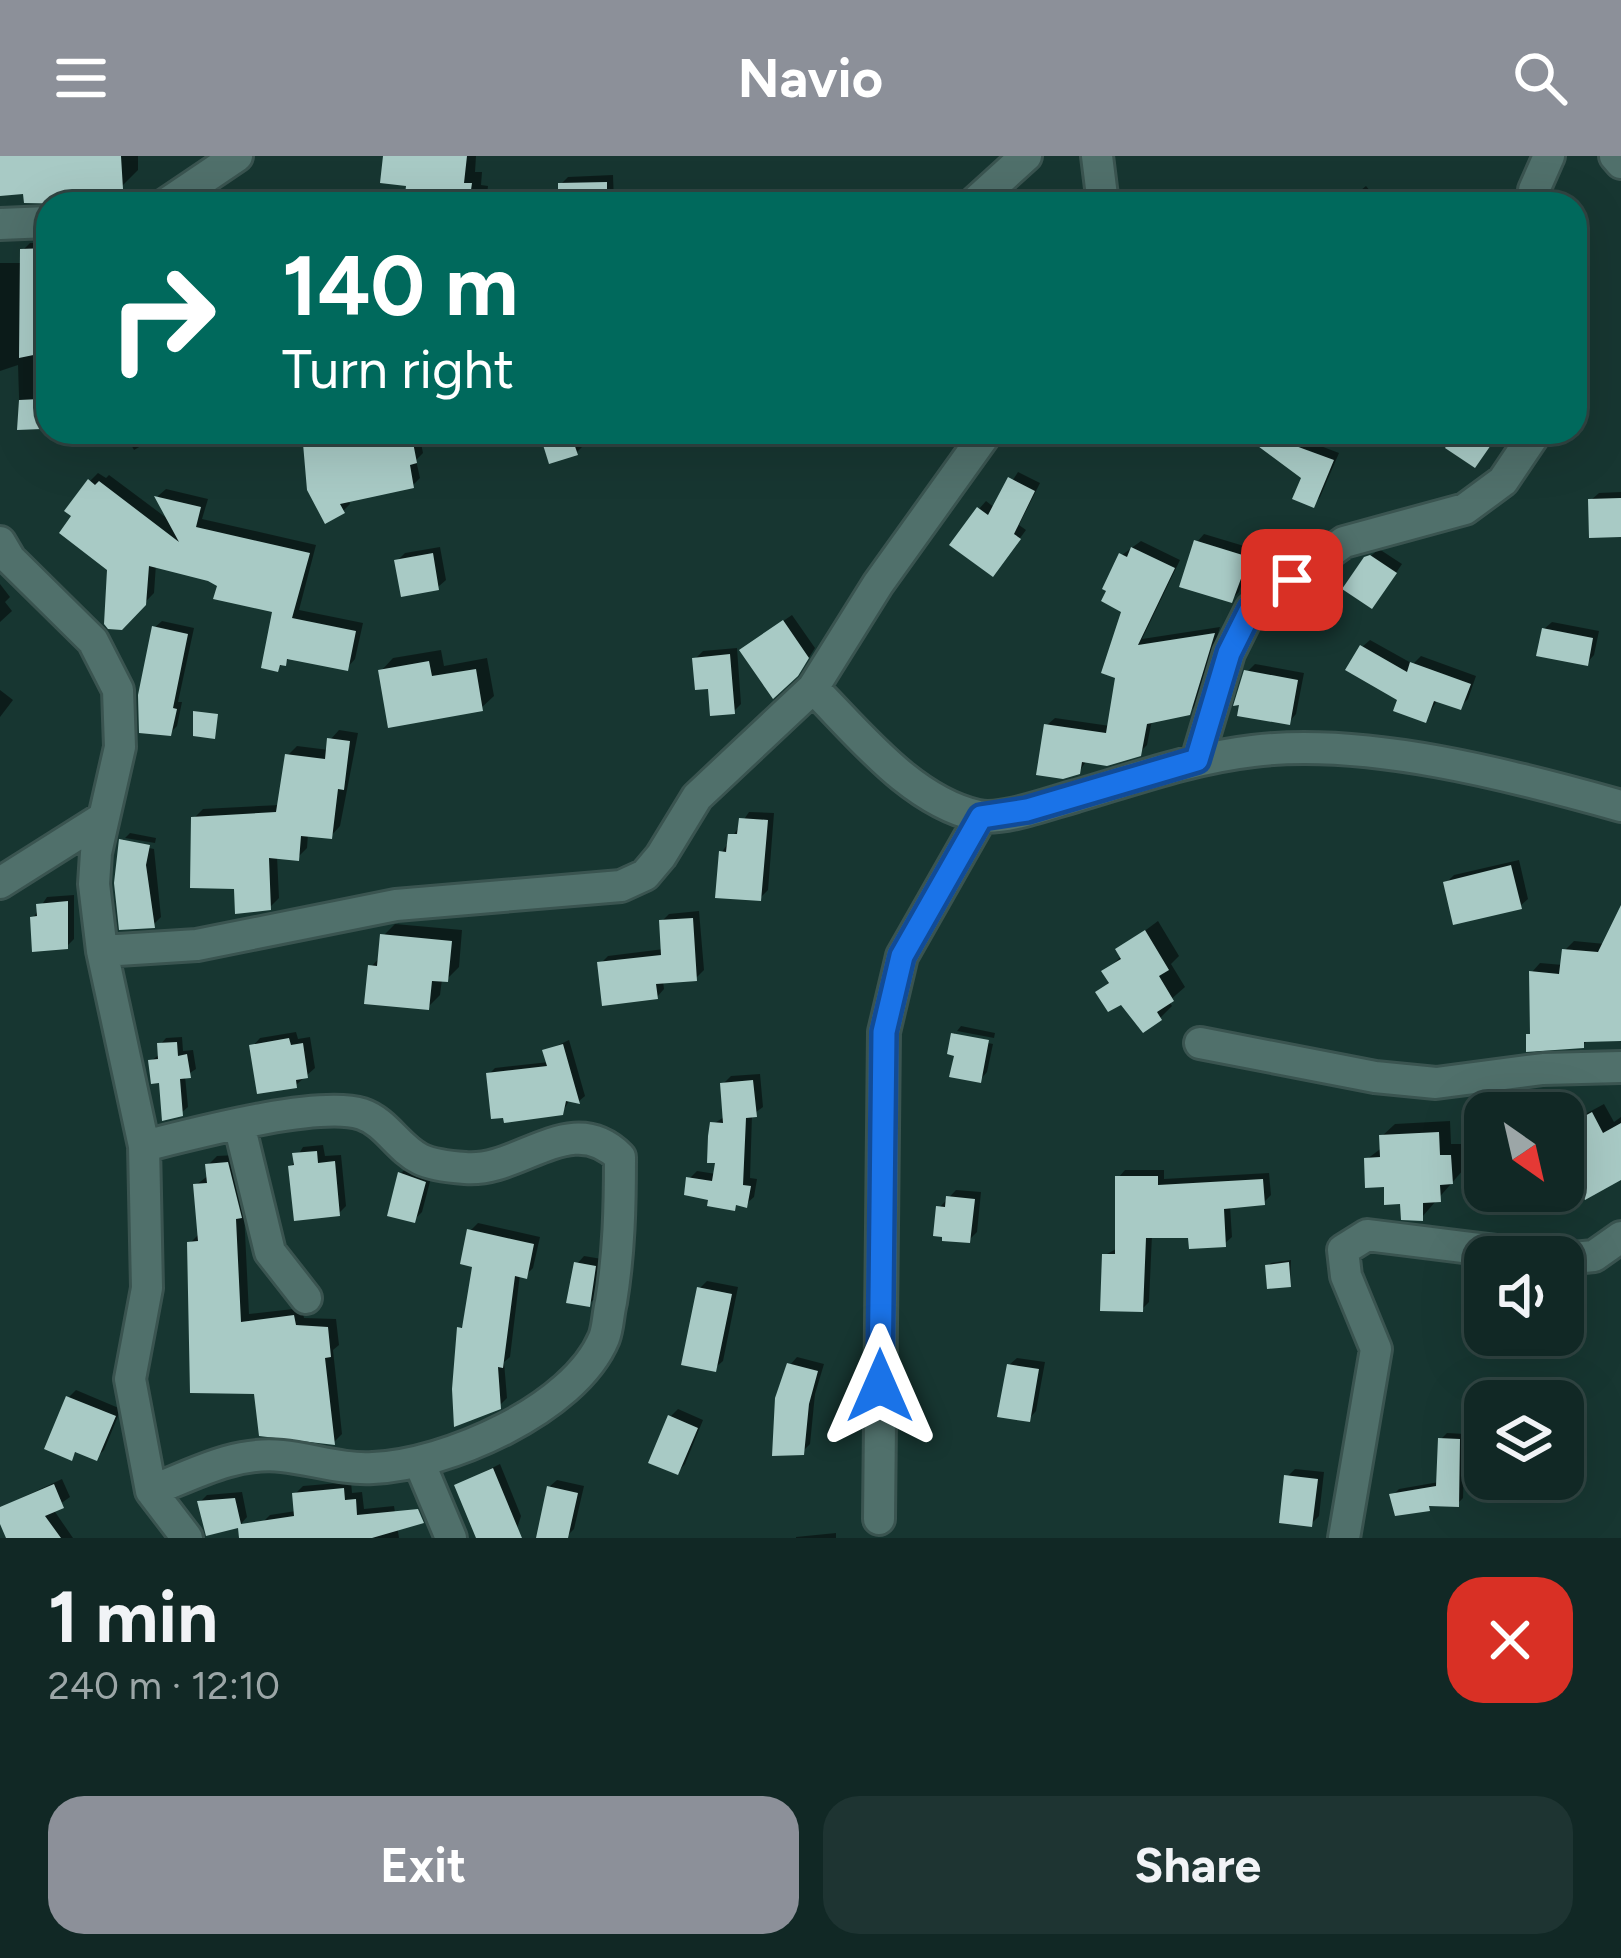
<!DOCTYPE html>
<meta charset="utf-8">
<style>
body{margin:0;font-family:Figtree,sans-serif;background:#1e3432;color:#f1f3f6;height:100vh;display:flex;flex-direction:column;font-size:45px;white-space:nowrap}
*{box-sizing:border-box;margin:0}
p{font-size:39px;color:#9ca6a7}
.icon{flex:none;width:66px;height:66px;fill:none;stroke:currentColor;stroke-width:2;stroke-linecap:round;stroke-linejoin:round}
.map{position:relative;height:1382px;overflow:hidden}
.side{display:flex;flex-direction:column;background:#112825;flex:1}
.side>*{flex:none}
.guide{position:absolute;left:36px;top:36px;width:1551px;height:252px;border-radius:36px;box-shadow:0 12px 48px #0002,0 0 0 3px #304442;background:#00695c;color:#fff;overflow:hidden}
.needle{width:78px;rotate:146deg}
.fabs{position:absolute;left:1464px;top:936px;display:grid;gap:24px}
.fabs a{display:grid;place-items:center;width:120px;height:120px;border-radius:24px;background:#112825;box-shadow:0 12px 48px #0002,0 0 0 3px #304442;font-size:60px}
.pin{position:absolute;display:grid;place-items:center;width:102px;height:102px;color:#fff;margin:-51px;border-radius:24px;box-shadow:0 6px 18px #0006}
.me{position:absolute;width:132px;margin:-66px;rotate:0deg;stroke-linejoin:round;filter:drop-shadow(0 0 9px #0008)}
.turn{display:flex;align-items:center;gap:42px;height:252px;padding:0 48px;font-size:54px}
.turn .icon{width:156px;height:156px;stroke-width:2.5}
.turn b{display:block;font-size:84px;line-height:102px}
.round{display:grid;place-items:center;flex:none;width:126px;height:126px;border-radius:36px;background:#1e3432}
.summary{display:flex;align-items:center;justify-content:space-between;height:204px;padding:0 48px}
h1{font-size:72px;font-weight:700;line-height:90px}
.primary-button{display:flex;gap:24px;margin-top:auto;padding:24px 48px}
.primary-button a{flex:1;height:138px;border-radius:36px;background:#8c9099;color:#fff;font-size:48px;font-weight:700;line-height:138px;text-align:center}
.primary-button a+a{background:#1e3432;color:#f1f3f6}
header{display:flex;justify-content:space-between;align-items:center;height:156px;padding:0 48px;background:#8c9099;color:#fff;font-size:54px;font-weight:700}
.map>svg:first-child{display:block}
.shadow{fill:#0007}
.building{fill:#a8cac5}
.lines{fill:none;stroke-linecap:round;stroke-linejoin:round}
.minor-casing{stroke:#3a5450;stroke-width:36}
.minor{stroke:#50706b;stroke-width:30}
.route-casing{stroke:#114b97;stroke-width:30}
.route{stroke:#1a73e8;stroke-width:21}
</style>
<header><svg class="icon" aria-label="menu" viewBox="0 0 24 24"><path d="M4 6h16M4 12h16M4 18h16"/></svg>Navio<svg class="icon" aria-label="search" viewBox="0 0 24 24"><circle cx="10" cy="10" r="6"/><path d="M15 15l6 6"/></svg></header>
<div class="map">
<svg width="1621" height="1382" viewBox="0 0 1621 1382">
<rect width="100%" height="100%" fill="#173631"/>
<!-- shadow -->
<path class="shadow" d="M0,0H138V14L122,30L88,32L74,46L26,35L0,37Z
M386,0H476L475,16H482L481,29L488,30L486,48H429Z
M613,19L614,48H561V28L568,21Z
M1366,30L1376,42L1370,48H1344Z
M30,87H48V253L47,263L40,270L20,271L18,209L0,215V107H22L23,94Z
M124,276H165L134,294Z
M305,276H435L420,282L423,297L416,304L420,322L413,329L348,343L350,348L343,355L327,364Z
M542,276H580L584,289L576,297Z
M1244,276H1302L1297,281L1339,297L1320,341L1313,348L1305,321Z
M1018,316L1040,327L1019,369L1026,374L1000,409L979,353L986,345L995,352Z
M98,317L106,322L109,319L172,366L158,340L166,333L208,343L202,363L316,389L299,454L363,467L355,503L347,512L291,501L277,513L275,454L210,422L156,408L154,437L121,471L90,325Z
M1621,336V378L1591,344L1599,337Z
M1204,378L1254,393L1239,436L1232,443L1197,386Z
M1141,385L1180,404L1142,483L1220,471L1197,548L1189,556L1152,564L1147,589L1139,597L1087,604L1079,616L1047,569L1055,562L1110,570L1125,454L1122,399Z
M440,391L446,424L438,431L397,405L405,397Z
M1379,393L1402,408L1379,442L1367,403Z
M0,428L10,441L5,446L12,455L0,466Z
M792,459L815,492L805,508L751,487Z
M162,465L194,472L178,546H182L177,570L170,577L154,472Z
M1552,466L1599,475L1594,499L1587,507L1544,473Z
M1370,484L1413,508L1421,500L1476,520L1468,543L1460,551L1438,543L1426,563L1362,491Z
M737,492L741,548L734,555L711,530L695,503L703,495Z
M441,494L444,510L487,502L494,540L481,552L381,515L393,502Z
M1255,508L1304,517L1296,558L1289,566L1247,516Z
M0,534L13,544L0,561Z
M339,574L358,577L340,670L331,680L308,678L307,692L297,702L277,700L279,742L270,751L236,731L194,662L203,653L280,649L288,599L297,590L329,594L330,584Z
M749,656L774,657L768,734L760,742L722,696Z
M130,677L156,682L155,687L125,682Z
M124,683V687L154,693L161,761L153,769L122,685Z
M1519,704L1528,743L1520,750L1446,727L1454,719Z
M74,739V783L67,790L33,762L47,741Z
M699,755L704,814L696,822L663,825L664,833L657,841L601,807L608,800L664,793L662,765L669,758Z
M1621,756V874L1589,883L1582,890L1529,879L1533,875L1532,816L1540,807L1563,809L1565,794L1574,785L1605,788Z
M1158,765L1179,800L1171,808L1185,831L1169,845L1172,850L1160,862L1099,836L1111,824L1105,815L1122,800L1119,794Z
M395,768L462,774L459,811L447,823H442L440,839L428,851L371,811L381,800L383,780Z
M961,870L995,877L994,882L957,875Z
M296,876L298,883L310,881L315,912L296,929L253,890L260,882Z
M955,876V880L993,888L987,916L980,924L958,897L954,878Z
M182,881L183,895L193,894L196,913L185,920L188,951L181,957L151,905L160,898V889L166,882Z
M569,884L585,940L579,945L570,943L562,957L489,918L495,912L549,906L546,895Z
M760,918L763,951L752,959L750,1022L757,1023L754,1041L746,1048L739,1047L734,1051L712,1042L689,1023L697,1015L716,1018L713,968L726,960L723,928L731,920Z
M1604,948L1614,966L1621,961V1021L1563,986V973L1569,967Z
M1450,965L1451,988H1462L1464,1013L1422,1061L1367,1003L1383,991L1382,980L1395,968Z
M323,989L325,1000L341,999L346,1050L339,1057L291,1011L303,991Z
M237,999L249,1051L244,1056L249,1158L302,1152L304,1162L336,1163L339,1189L333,1194L342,1278L334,1286L257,1234L190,1087L200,1077L196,1029L209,1019L208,1009L217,1000Z
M409,1010L432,1018L422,1056L414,1064L401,1017Z
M1125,1014H1164V1023L1269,1017L1271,1039L1264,1046L1230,1050L1232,1081L1224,1088L1191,1078L1152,1079L1149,1146L1142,1153L1105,1099L1118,1092V1022Z
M956,1034L981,1036L977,1076L969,1084L939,1052Z
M478,1067L540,1081L533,1112L526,1119L520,1118L510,1201L504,1206L507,1242L499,1250L460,1173L466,1166L476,1109L470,1075Z
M584,1100L602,1103L597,1140L589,1148L577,1108Z
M1291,1104L1290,1128L1268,1110L1271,1107Z
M707,1125L738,1131L723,1205L715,1212L699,1133Z
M797,1201L824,1208L815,1238L810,1288L802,1296L790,1209Z
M1017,1202L1045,1206L1036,1255L1029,1263L1009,1209Z
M76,1234L121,1253L104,1294L97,1301L78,1294L71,1301L68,1242Z
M678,1253L703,1264L685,1308L678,1316L670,1261Z
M1447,1277L1465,1278L1463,1342L1457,1348L1433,1347L1428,1352L1393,1339L1399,1333L1439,1326L1441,1283Z
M500,1308L521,1360L514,1382L458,1329Z
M1295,1313L1324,1316L1319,1360L1311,1368L1287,1321Z
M62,1323L70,1341L53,1353L73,1382H17L0,1361V1352Z
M557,1324L584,1330L574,1373L566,1381L549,1331Z
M351,1326L352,1337L362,1336L364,1353L394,1350L399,1382H265L262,1367L270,1359L296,1355L295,1338L303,1330Z
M242,1336L247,1361L240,1369L200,1346L207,1339Z
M836,1377V1382H796V1381Z"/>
<!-- building -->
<path class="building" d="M0,0H121L123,33L74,36L75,48L24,47L23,38L0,40Z
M383,0H467L464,27H472L469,48H404L406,30L380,27Z
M607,26V48H558V27Z
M48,92V196L19,202L20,93Z
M40,243L42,273L17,274L19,244Z
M302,276H411L417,307L410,309L414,332L340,348L345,357L325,368L307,334Z
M539,276H570L578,299L549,308Z
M1239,276H1303L1293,289L1334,304L1314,352L1292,343L1301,322Z
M1456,276H1500L1475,312L1445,292Z
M1008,321L1035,335L1014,378L1021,383L993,421L949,389L977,351L988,359Z
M88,323L95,329L99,325L179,386L154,340L201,351L196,371L310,397L292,462L356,475L348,515L287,503L286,510L280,509L278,516L261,512L272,456L213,443L217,430L208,425L149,410L146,449L122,474L108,473L104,468L107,414L59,377L71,360L64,355Z
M1621,342V381L1589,382L1588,343Z
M1194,384L1249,401L1232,447L1179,431Z
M1131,391L1175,412L1138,489L1215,477L1190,559L1147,568L1141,600L1107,610L1082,606L1080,618L1063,623L1036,619L1044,568L1106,577L1115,522L1101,517L1121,456L1101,445L1106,435L1102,433L1119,397L1127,401Z
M433,397L439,434L401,441L394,404Z
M1370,399L1397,417L1372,453L1342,433L1364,401Z
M783,464L809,502L798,520L773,543L739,494Z
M152,470L188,478L173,552L177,553L171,580L139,577L138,539Z
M1542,472L1593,482L1588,510L1536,500Z
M1360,489L1407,516L1410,506L1471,528L1461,554L1434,545L1426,567L1393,555L1397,544L1345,514Z
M730,498L735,558L710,560L708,533L695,534L692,502Z
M429,505L432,520L476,513L483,555L388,572L378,514Z
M1244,514L1298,524L1290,569L1237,560L1239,549L1233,550Z
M193,555L218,558L215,583L193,580Z
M327,582L350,585L344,634L338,633L332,683L301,680L299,705L269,702L271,754L235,758L234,733L190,732L191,661L276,656L285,598L325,603Z
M739,662L768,664L761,745L715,742L719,695L726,696L728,678H737Z
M119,683L150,689L146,709L155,772L119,774L114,727Z
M1511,709L1522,753L1453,769L1443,726Z
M68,745V793L32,796L30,761L37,760L36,748Z
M1621,749V885L1584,886V892L1526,896V878H1530L1529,815L1559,818L1562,793L1598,796Z
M693,762L697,825L656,828L658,843L602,850L597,806L661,799L659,764Z
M1145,774L1169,814L1159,820L1174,845L1157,856L1162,864L1143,877L1121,849L1108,856L1095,836L1109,827L1101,815L1121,803L1115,793Z
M380,778L452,785L448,826L432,825L429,854L364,848L368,809L377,810Z
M951,877L989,884L981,927L949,921L954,900L947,898Z
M289,882L291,889L303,887L308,922L296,924L297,932L257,938L249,889Z
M177,886L178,900L187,898L191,922L180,923L183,960L162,965L159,927L151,928L148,904L158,903L157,887Z
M563,888L580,948L566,945L563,959L504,967L503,962L491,963L486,917L547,910L542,894Z
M753,924L757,961L746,962L743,1029L751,1030L747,1052L736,1049L735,1055L707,1050L708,1044L684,1039L686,1021L712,1025L715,1007H707L708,980L710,966L723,967L720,927Z
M1592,956L1603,977L1621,967V1024L1585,1044L1563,1005V972Z
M1439,976L1440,999H1451L1453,1028L1440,1029L1441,1046L1423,1047V1065L1401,1064L1400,1048L1384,1049V1031L1365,1032L1364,1002L1380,1001L1379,979Z
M317,995L318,1007L335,1005L340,1060L294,1065L288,1010L294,1009L292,997Z
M228,1006L242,1062L236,1063L241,1166L294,1159L296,1169L328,1171L331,1201L325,1202L335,1289L259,1280L254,1238L190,1237L187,1086L198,1085L193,1028L207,1027L205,1008Z
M398,1016L426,1026L415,1067L387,1060Z
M1115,1020H1158V1029L1263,1023L1265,1049L1224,1053L1226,1091L1189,1093L1188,1082H1146L1143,1156L1100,1155L1102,1098H1115Z
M946,1040L975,1043L970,1087L942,1085V1081L933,1080L936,1050L945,1051Z
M467,1073L534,1088L527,1123L515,1120L503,1212L498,1211L501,1253L454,1271L452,1233L457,1171L462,1172L472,1111L460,1108Z
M574,1106L596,1110L590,1151L566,1147Z
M1289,1106L1291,1131L1267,1133L1265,1109Z
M697,1131L732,1138L716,1216L681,1209Z
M787,1207L818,1215L809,1248L804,1299L772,1300L775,1242Z
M1007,1208L1039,1213L1030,1266L997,1261Z
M66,1240L116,1260L97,1305L75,1296L72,1305L44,1293Z
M668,1259L698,1272L678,1319L648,1307Z
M1438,1282L1460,1283L1459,1351L1429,1350L1430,1355L1395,1360L1389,1338L1436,1330Z
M493,1312L522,1382H476L454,1329Z
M1284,1319L1318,1323L1312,1371L1279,1367Z
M54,1328L64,1352L45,1360L61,1382H6L0,1368V1351Z
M547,1330L578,1337L568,1382H536Z
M344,1332L345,1344L356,1343L357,1359L418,1353L424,1367L372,1382H239L238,1372L206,1380L197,1345L235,1342L241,1368L294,1360L292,1337Z"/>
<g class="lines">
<!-- minor casing -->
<g class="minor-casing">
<path id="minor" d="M1097,0L1103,48
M1615,0L1621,7
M166,48L237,0
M973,48L1026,0
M1533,48L1534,34L1549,0
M0,68L48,66
M0,386L10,403L93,485L118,534L120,591L96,697L94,728L102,795L144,990L147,1132L130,1223L151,1335L187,1382
M813,532C859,578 911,645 978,660C1003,665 1050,647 1076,640C1134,623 1192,602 1253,595C1366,581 1511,619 1621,650
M1197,604L1229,497L1251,453L1344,386L1465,353L1503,325L1536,276
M0,727L103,662
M102,795L197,789L396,749L621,730L645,719L661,700L697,641L813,532L878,428L987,276
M1200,887L1375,921L1436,927L1543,913L1621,911
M239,968L270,1096L306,1142
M144,990C192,978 318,944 362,958C386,966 398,992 420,1003C432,1009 451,1011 465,1012C520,1017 571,952 620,1001C620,1050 619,1097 611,1146C608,1158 608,1172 604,1182C574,1254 446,1309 373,1312C343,1314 312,1303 282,1300C235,1295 194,1318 151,1335
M1563,1103L1594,1100L1621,1081
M420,1308L451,1382
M879,1363L884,876L902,800L981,661
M1344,1382L1376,1193L1346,1120L1343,1094L1367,1079L1544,1101"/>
</g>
<!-- minor -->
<use href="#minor" class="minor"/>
</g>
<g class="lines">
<!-- route casing -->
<g class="route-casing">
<path id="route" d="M880,1230L884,876L902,800L981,661L1027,654L1197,604L1229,497L1251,453L1292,424"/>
</g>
<!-- route -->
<use href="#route" class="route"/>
</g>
</svg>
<div class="fabs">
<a><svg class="needle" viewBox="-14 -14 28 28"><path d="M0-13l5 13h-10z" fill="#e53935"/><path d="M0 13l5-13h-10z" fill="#9ca6a7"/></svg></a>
<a><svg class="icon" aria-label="sound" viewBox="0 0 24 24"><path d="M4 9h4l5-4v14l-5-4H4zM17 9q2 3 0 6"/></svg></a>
<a><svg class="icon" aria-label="layers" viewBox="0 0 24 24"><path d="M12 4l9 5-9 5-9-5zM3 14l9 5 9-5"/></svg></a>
</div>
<div class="pin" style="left:1292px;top:424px;background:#d93025"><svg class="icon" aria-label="arrive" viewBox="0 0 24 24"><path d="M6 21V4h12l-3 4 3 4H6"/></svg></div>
<svg class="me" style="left:880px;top:1230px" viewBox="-20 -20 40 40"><path d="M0-17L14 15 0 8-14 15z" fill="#1a73e8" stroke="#fff" stroke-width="4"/></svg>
<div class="guide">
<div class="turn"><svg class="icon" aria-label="right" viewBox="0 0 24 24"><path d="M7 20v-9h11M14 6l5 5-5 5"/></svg><div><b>140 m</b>Turn right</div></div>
</div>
</div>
<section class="side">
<div class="summary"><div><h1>1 min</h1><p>240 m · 12:10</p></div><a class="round" style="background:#d93025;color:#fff"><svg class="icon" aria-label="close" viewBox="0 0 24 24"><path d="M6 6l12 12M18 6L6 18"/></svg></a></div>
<div class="primary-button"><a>Exit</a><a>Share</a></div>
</section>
